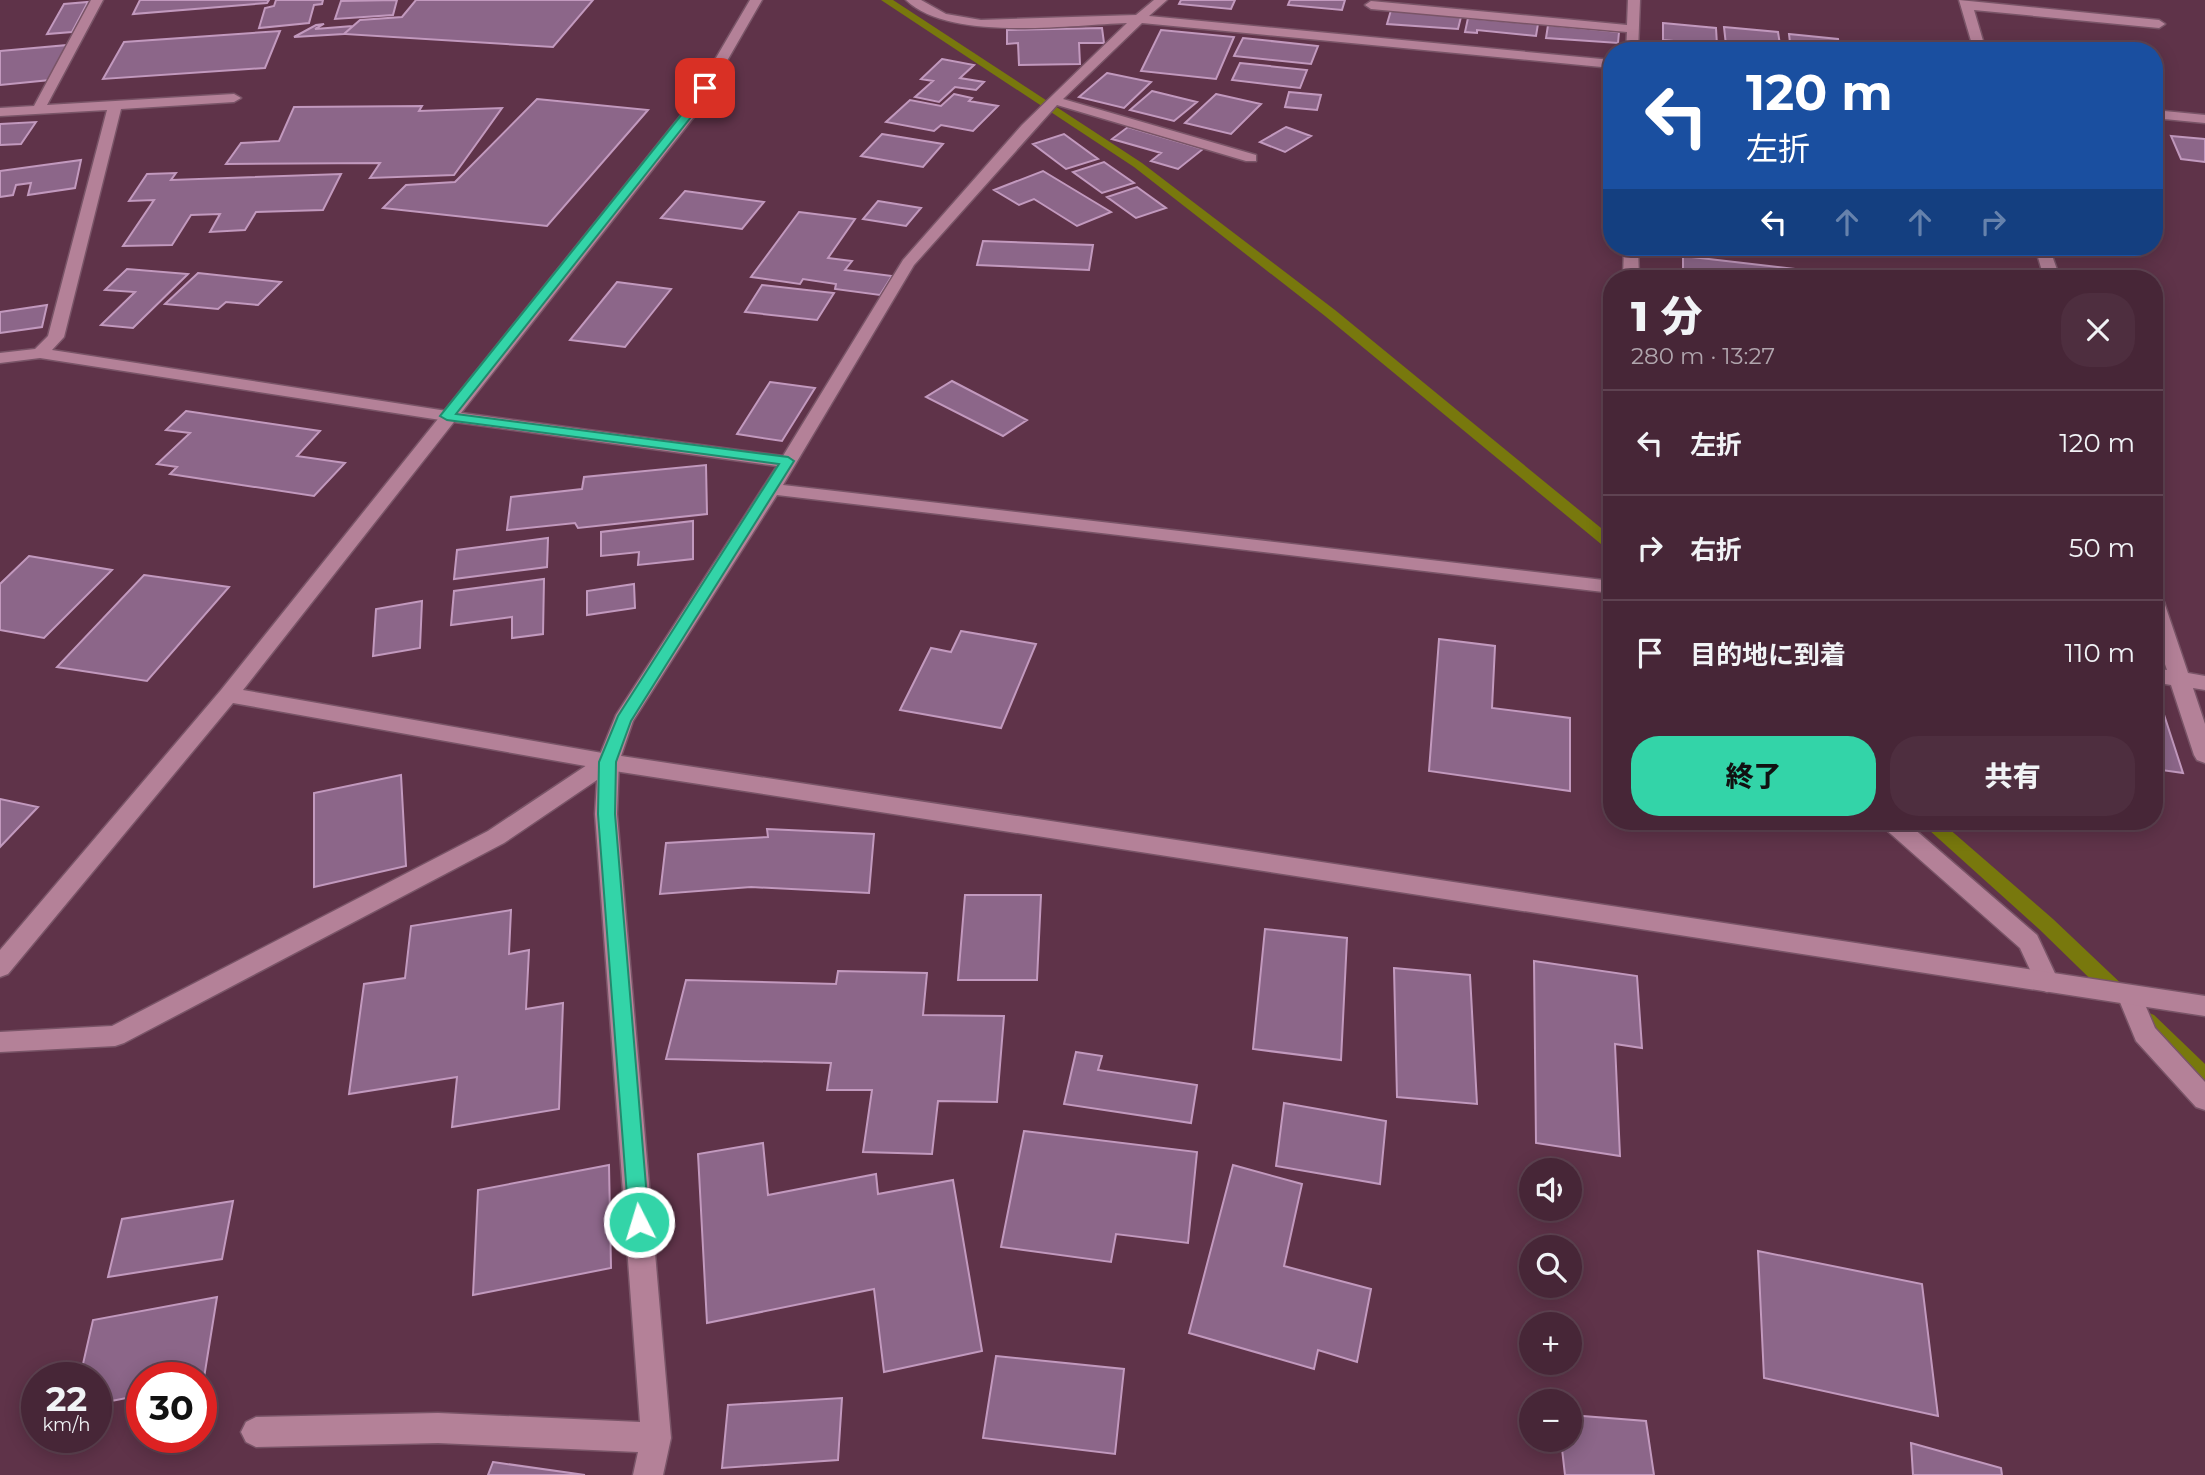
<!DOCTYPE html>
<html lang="ja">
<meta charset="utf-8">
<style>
body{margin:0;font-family:Montserrat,"Noto Sans JP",sans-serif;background:#4e2e3f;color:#f1f3f6;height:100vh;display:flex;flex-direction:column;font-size:26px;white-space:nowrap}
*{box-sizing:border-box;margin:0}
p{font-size:23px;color:#b0a5ad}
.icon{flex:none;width:38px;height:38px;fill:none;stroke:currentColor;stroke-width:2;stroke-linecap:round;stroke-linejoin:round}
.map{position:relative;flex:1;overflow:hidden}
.drawer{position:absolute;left:1603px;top:270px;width:560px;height:560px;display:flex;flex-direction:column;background:#472637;border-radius:28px;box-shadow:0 4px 18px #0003,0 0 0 2px #5f4352}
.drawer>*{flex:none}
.guide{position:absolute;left:1603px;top:42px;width:560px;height:214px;border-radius:28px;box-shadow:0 4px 18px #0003,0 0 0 2px #5f4352;background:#1a4fa0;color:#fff;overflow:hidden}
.tools{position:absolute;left:1519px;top:1158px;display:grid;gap:14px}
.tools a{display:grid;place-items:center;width:63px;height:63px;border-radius:50%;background:#472637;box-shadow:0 4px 18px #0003,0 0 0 2px #5f4352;font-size:35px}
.speed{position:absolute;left:21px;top:1362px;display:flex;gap:14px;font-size:35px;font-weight:700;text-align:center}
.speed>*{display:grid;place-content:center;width:91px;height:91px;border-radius:50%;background:#472637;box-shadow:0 4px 18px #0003,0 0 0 2px #5f4352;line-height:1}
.speed small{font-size:18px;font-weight:400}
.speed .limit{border:10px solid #d22;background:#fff;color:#111}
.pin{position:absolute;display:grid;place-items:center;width:60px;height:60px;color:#fff;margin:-30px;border-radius:14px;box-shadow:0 4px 10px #0006}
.me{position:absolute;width:77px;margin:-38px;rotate:355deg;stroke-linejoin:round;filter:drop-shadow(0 0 5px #0008)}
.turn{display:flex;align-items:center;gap:24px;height:147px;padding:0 28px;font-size:32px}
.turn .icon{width:91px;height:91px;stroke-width:2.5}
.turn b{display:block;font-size:49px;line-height:60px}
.lanes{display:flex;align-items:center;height:66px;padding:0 28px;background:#0003;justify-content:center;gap:35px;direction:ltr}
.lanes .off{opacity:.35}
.round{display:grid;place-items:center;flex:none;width:74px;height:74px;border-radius:28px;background:#4e2e3f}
.head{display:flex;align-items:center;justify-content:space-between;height:119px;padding:0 28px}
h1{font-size:42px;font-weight:800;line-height:52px}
.cta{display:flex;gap:14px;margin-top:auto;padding:14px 28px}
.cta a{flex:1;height:80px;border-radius:28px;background:#33d4a8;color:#111;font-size:28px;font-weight:800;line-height:80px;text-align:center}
.cta a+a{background:#4e2e3f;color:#f1f3f6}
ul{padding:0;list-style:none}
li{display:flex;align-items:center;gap:21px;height:105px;padding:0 28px;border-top:2px solid #5f4352}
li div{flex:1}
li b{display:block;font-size:26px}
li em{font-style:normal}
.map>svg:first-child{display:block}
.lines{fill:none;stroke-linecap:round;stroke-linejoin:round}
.stream{fill:#78780d;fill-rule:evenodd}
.building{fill:#8c6689;stroke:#c299be;stroke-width:2}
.street-casing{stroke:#795467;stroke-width:3}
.secondary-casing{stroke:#795467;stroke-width:3}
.street{fill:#b48198;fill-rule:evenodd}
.secondary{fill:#b48198;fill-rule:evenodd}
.route{fill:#33d4a8;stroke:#218a6d;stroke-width:2}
</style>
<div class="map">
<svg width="2205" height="1475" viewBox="0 0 2205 1475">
<rect width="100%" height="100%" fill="#5f3349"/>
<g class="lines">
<!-- stream -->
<path class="stream" d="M881,0H893L1142,163L1335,310L1612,537V550L1607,549L1325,316L1134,167Z
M1919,821H1940L2053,919L2129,991L2132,997L2129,1003L2122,1005L2115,1003L2039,929Z
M2147,1012L2154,1015L2205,1064V1086L2198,1083L2140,1027L2137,1021L2140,1015Z"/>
</g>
<!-- building -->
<path class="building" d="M140,0H269L267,3L133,14Z
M276,0H323L322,4L314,5L309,23L259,28L265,8L274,6Z
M397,0L393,15L335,19L341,1Z
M416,0H593L553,47L344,34L360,20L402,17Z
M1181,0H1235L1231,9L1179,4Z
M1290,0H1345L1342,10L1288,5Z
M88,2L72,32L47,34L64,4Z
M1391,10L1461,17L1458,29L1387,24Z
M1468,18L1538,24L1536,36L1477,30V33L1465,32Z
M1663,23L1716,28L1717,45L1663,40Z
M324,24L315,29L353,26L344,34L294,37L316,25Z
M1548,25L1619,32L1618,43L1546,38Z
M1724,27L1778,32L1781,51H1753V48L1726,45Z
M1102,28L1104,43H1079L1080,64L1019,65L1018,43L1007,44V30Z
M1161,30L1234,37L1216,79L1141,71Z
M280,31L265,68L103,79L124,42Z
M1789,34L1838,39L1840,51H1791Z
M1243,38L1318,46L1311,64L1234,56Z
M1912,43L1943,46L1946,49L1966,51H1914Z
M68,45L50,80L0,85V51Z
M942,59L974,65L960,78L984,82L976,90L955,87L939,102L915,97L933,81L921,79Z
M1240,63L1307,70L1300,88L1232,80Z
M1107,73L1151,82L1124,108L1079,97Z
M1152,91L1197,102L1174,121L1130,110Z
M1289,92L1321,95L1317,110L1285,107Z
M954,94L972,98L969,101L998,106L973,131L941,125L934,131L886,122L910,100L941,106Z
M1216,94L1261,104L1231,134L1185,123Z
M537,99L648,110L547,226L383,208L406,185L455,182Z
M422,106L419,111L502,108L454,175L370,178L380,163L226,164L241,143L279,141L294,107Z
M36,122L21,144L0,145V124Z
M1128,127L1203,149L1178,169L1151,161L1161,153L1112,139Z
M1286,127L1311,136L1285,152L1260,142Z
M882,134L943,144L923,167L861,156Z
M1064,134L1098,159L1066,169L1033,144Z
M2171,136L2205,139V162L2181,159Z
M81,160L75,188L28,195L31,183L16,185L13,195L0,197V171Z
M1104,162L1134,183L1102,193L1073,172Z
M1043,171L1111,212L1077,226L1034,199L1019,205L994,190Z
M176,173L171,180L341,174L323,210L256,212L245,230L210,232L220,214L191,215L172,245L123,246L154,200L129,201L147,174Z
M1137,187L1166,208L1136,218L1107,197Z
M685,191L764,202L742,229L661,218Z
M878,201L921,208L906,226L863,219Z
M799,212L855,219L828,258L852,261L845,270L892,276L880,295L835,289L836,284L803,279L800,284L751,277Z
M983,241L1093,245L1089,270L977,265Z
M1683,256L1873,278H1683Z
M127,269L188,274L133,328L101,325L135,292L105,290Z
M198,273L281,282L258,305L226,302L218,309L165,304Z
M617,282L671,289L625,347L570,340Z
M762,285L834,293L817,320L745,312Z
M47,305L42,327L0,333V312Z
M952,381L1027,420L1003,436L926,397Z
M770,382L815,388L782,441L737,434Z
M186,411L320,431L297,456L345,463L314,496L170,474L177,467L157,464L190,433L166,430Z
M706,465L707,514L578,528L575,523L507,530L511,497L582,489L584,477Z
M693,521V559L638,565L639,552L601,556V532Z
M548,538L547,567L454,579L457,550Z
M29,556L112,570L44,638L0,630V584Z
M144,575L229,587L147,681L57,667Z
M544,579L543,634L512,638V617L451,625L454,591Z
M634,584L635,608L587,615V591Z
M422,601L420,648L373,656L376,609Z
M961,631L1036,644L1001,728L900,710L931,648L951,652Z
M1439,639L1495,646L1492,708L1570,718V791L1429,771Z
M2154,687H2155L2183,773L2154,769Z
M401,775L406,866L314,887V793Z
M0,799L38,807L0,847Z
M767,829L874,834L869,893L751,887L660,894L666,843L768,837Z
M965,895H1041L1037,980H958Z
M511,910L509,954L529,950L526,1009L563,1003L559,1109L452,1127L457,1077L349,1094L364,984L405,978L411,926Z
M1265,929L1347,938L1341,1060L1253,1049Z
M1534,961L1637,976L1642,1048L1615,1044L1620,1156L1536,1143Z
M1394,968L1470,975L1477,1104L1397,1097Z
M838,971L927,973L923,1015L1004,1016L997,1102L938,1101L932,1154L863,1152L872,1090H827L831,1063L666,1059L686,980L836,984Z
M1076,1052L1102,1056L1098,1070L1197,1085L1191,1123L1064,1104Z
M1284,1103L1386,1121L1380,1184L1276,1166Z
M1024,1131L1197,1152L1188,1243L1116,1234L1111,1262L1001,1247Z
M763,1143L768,1195L876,1174L878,1194L953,1180L982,1351L884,1372L874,1289L707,1323L698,1154Z
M609,1165L611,1268L473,1295L478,1190Z
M1233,1165L1302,1184L1284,1266L1371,1289L1357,1362L1318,1350L1314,1369L1189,1333Z
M233,1201L222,1259L108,1277L122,1219Z
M1758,1251L1922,1284L1938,1416L1764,1378Z
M217,1297L203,1384L201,1377H142V1395L96,1404V1377H80L93,1320Z
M996,1356L1124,1369L1115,1454L983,1438Z
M842,1398L838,1460L722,1468L728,1405Z
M1570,1415L1646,1421L1654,1475H1565L1561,1440H1570Z
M1911,1443L2001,1468L2002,1475H1913Z
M493,1462L585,1475H488Z"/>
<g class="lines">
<!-- street casing -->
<g class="street-casing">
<path id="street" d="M91,0H103L47,105L234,94L241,98L234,102L121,109L64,337L52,350L447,411L783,456L903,260L1022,125L1127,23C1069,25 949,42 906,0H921L946,14L981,20L1136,15L1154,0H1167L1149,16L1612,60V68L1142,23L1063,99L1256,155V161H1246L1057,105L914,265L783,485L1612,581V593L777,495L633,721L619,762L617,814L671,1438L663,1475H633L638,1452L438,1443L256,1447L246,1442L241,1432L246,1422L256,1417L438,1413L640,1422L595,814L597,780L504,843L124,1043L115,1046L0,1052V1032L112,1026L488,831L599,757L616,715L777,466L447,421L40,358L0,363V353L35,349L48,336L107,110L0,116V108L34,106Z
M1628,0H1640L1638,51H1626L1627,32L1371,9L1365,5L1371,1L1627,25Z
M1959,0L2159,20L2165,24L2159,28L1974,10L1986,51H1974Z
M2154,110L2205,115V123L2154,118Z
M1624,247H1638L1639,278H1623Z
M2035,247H2049L2060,278H2044Z
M2154,596L2161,597L2164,602L2188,673L2205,676V690L2193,688L2205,724V763L2197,760L2194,755L2171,685L2154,682V668L2167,670L2154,632Z
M1880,821H1905L2037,935L2059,982L2055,989L2047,992L2039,989L2020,948L1883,827Z
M2129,985L2138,988L2155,1028L2205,1082V1110L2196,1107L2136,1041L2117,995L2120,988Z"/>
</g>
<!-- secondary casing -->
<g class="secondary-casing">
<path id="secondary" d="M750,0H762L697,113L243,690L608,754L2205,996V1016L608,770L233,703L8,974L0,977V950L221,690L686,109Z"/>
</g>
<!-- street -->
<use href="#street" class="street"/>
<!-- secondary -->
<use href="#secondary" class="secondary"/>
</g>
<!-- route -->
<path class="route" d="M705,85L709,88L695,112L456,414L788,457L794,461L631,721L616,762L615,814L649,1222L646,1228L639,1231L632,1228L629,1222L598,814L599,762L618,716L779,464L447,420L440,416L687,108L701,86Z"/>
</svg>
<div class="tools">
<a><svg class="icon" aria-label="sound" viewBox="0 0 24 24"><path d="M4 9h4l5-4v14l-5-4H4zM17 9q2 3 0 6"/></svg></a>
<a><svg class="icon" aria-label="search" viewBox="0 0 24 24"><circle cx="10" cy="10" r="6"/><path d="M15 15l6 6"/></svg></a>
<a>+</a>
<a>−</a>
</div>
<div class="speed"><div>22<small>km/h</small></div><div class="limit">30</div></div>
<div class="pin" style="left:705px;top:88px;background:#d93025"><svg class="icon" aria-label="arrive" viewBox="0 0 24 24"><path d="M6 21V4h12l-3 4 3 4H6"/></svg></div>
<svg class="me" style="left:639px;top:1222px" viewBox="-20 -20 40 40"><circle r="17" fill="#33d4a8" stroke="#fff" stroke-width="3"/><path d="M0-11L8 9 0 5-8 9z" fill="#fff"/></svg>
<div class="guide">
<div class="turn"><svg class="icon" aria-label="left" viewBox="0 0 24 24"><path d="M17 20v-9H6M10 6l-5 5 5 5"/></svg><div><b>120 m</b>左折</div></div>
<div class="lanes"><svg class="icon" aria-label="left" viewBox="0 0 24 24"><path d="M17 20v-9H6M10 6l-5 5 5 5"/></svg><svg class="icon off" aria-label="ahead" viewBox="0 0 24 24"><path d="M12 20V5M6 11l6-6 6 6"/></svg><svg class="icon off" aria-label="ahead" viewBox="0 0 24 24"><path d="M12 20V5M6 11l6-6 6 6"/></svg><svg class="icon off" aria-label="right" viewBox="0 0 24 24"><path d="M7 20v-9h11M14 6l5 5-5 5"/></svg></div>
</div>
<section class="drawer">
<div class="head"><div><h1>1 分</h1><p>280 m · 13:27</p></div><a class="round"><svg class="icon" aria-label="close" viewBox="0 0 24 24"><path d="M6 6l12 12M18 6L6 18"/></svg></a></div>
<ul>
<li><svg class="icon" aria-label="left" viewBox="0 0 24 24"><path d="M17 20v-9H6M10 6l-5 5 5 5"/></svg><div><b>左折</b></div><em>120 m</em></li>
<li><svg class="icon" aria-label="right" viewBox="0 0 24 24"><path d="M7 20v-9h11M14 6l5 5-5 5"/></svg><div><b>右折</b></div><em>50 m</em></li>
<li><svg class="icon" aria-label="arrive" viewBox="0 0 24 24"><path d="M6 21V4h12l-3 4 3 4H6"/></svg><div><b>目的地に到着</b></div><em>110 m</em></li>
</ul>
<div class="cta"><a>終了</a><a>共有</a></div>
</section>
</div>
